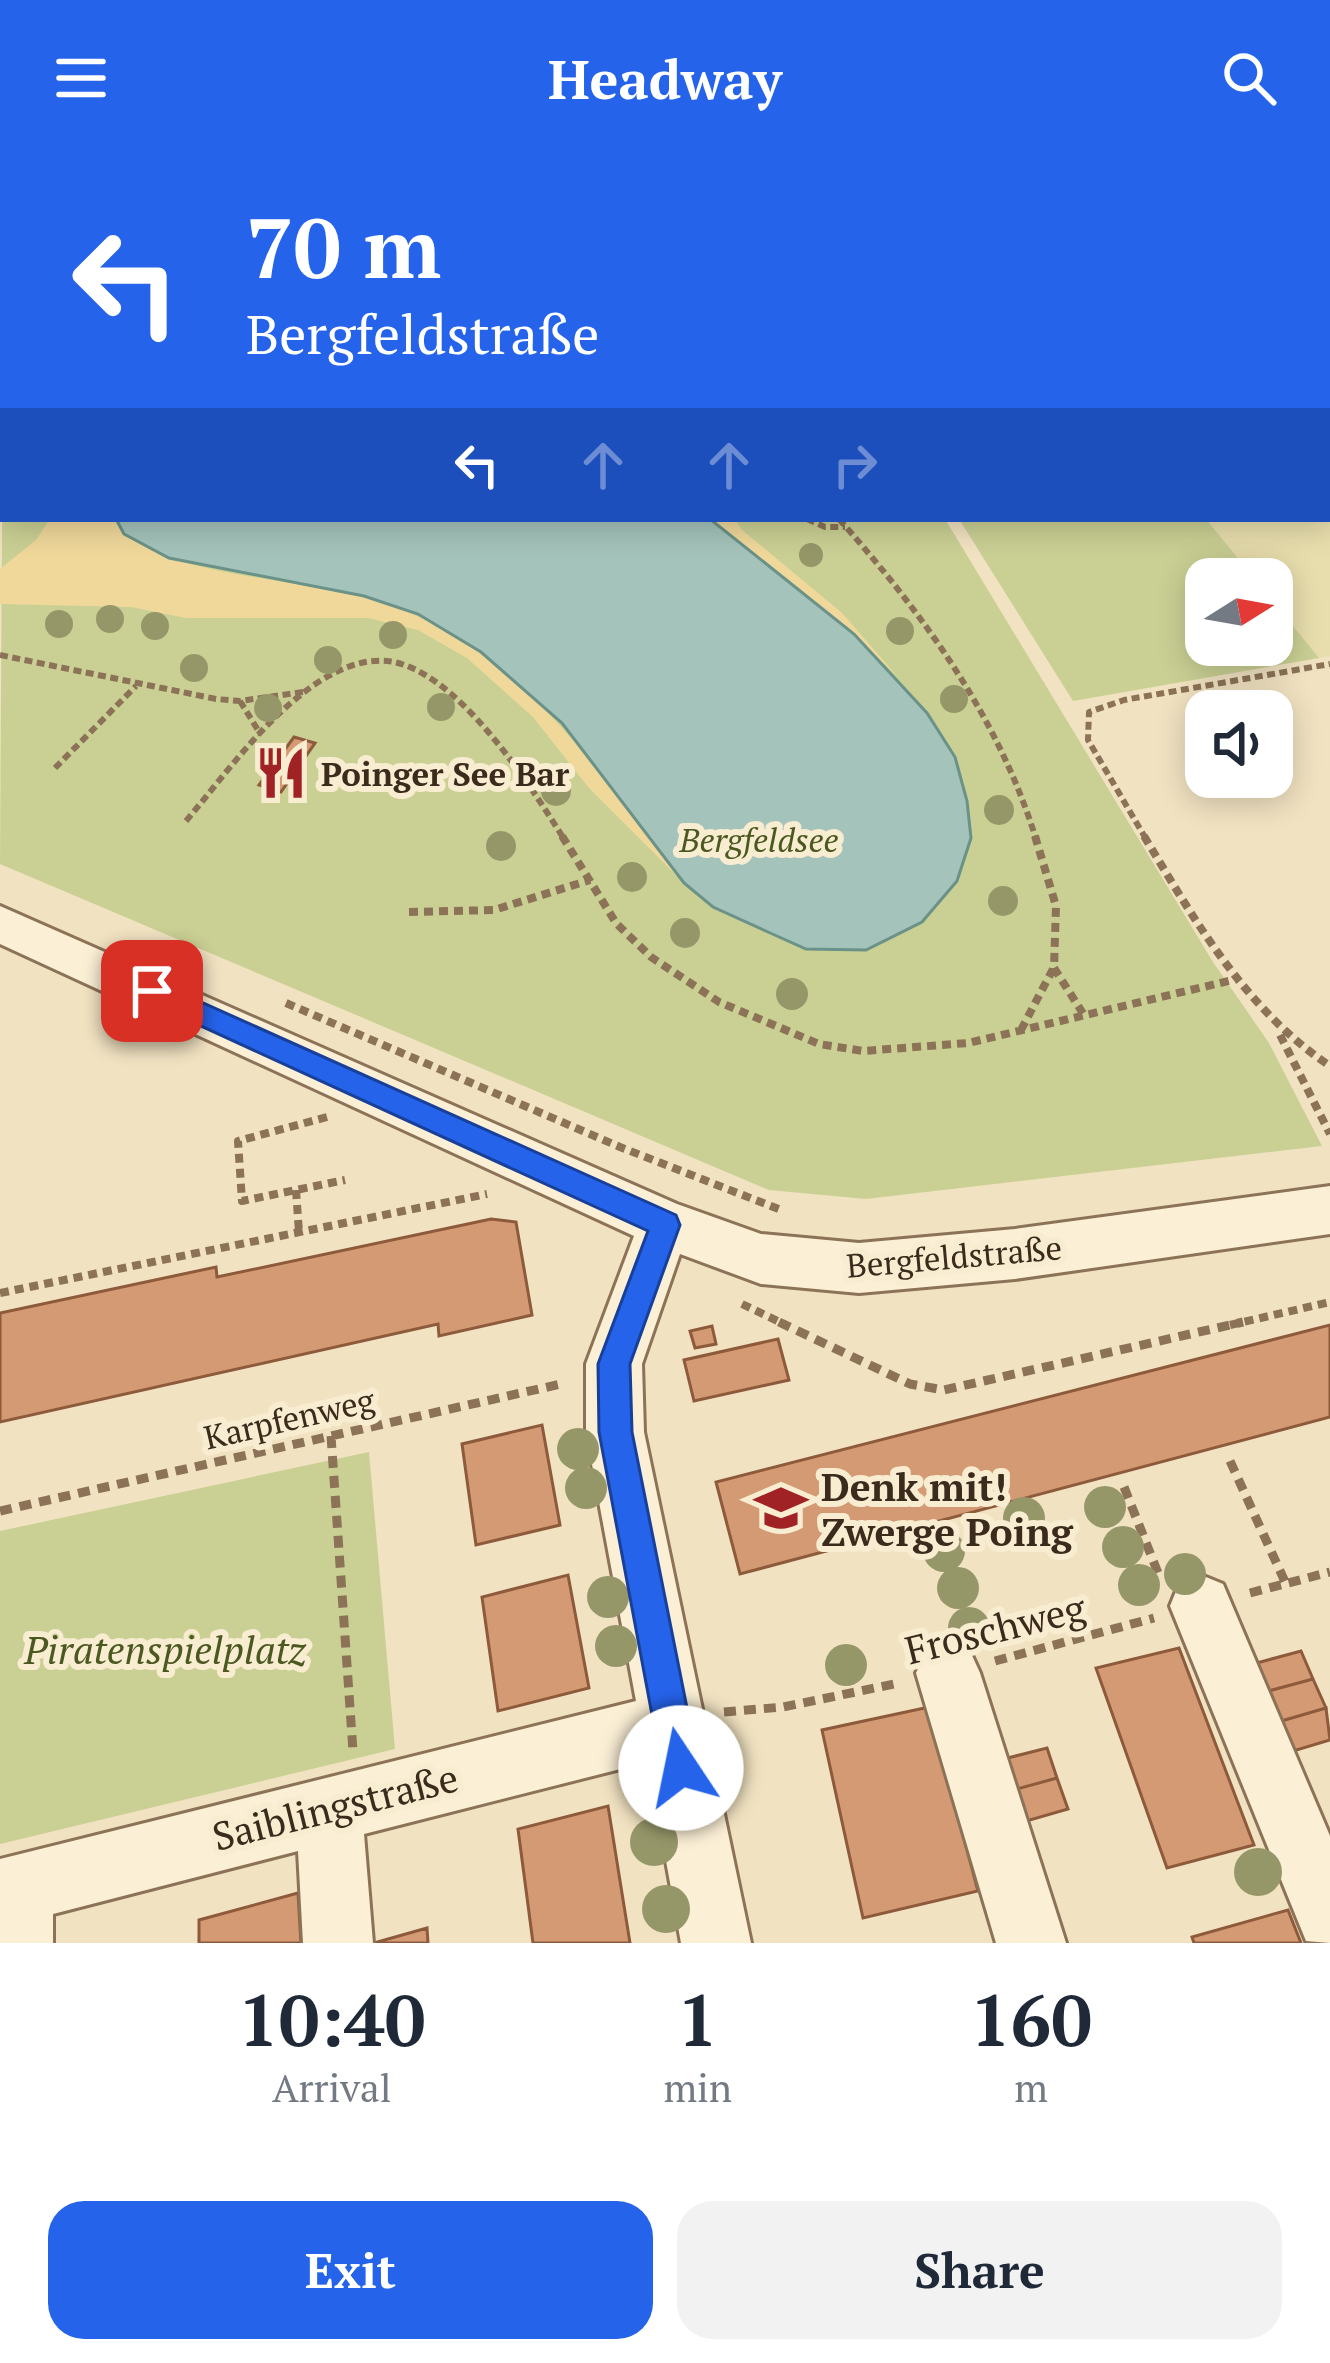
<!DOCTYPE html>
<meta charset="utf-8">
<style>
body{margin:0;font-family:"PT Serif",serif;background:#f2f2f3;color:#1f2937;height:100vh;display:flex;flex-direction:column;font-size:45px;white-space:nowrap}
*{box-sizing:border-box;margin:0}
p{font-size:39px;color:#747a83}
.icon{flex:none;width:66px;height:66px;fill:none;stroke:currentColor;stroke-width:2;stroke-linecap:round;stroke-linejoin:round}
.map{position:relative;height:1787px;overflow:hidden}
.side{display:flex;flex-direction:column;background:#fff;flex:1}
.side>*{flex:none}
.hud{position:absolute;left:0px;top:0px;width:1332px;height:366px;box-shadow:0 6px 30px #0003;background:#2563eb;color:#fff;overflow:hidden}
.needle{width:78px;rotate:79deg}
.buttons{position:absolute;left:1185px;top:402px;display:grid;gap:24px}
.buttons a{display:grid;place-items:center;width:108px;height:108px;border-radius:24px;background:#fff;box-shadow:0 6px 30px #0003;font-size:60px}
.pin{position:absolute;display:grid;place-items:center;width:102px;height:102px;color:#fff;margin:-51px;border-radius:24px;box-shadow:0 6px 18px #0006}
.me{position:absolute;width:132px;margin:-66px;rotate:349deg;stroke-linejoin:round;filter:drop-shadow(0 0 9px #0008)}
.turn{display:flex;align-items:center;gap:42px;height:252px;padding:0 48px;font-size:54px}
.turn .icon{width:156px;height:156px;stroke-width:2.5}
.turn b{display:block;font-size:84px;line-height:102px}
.lanes{display:flex;align-items:center;height:114px;padding:0 48px;background:#0003;justify-content:center;gap:60px;direction:ltr}
.lanes .off{opacity:.35}
.eta{display:flex;justify-content:space-evenly;align-items:center;height:204px;text-align:center}
.eta b{font-size:72px;font-weight:800;line-height:84px}
.primary-button{display:flex;gap:24px;margin-top:auto;padding:24px 48px}
.primary-button a{flex:1;height:138px;border-radius:36px;background:#2563eb;color:#fff;font-size:48px;font-weight:800;line-height:138px;text-align:center}
.primary-button a+a{background:#f2f2f3;color:#1f2937}
header{display:flex;justify-content:space-between;align-items:center;height:156px;padding:0 48px;background:#2563eb;color:#fff;font-size:54px;font-weight:800}
.map>svg:first-child{display:block}
.farmland{fill:#e8dead}
.green{fill:#cad094}
.sand{fill:#f0d89b}
.water{fill:#a4c3ba;stroke:#6a9288;stroke-width:3}
.building{fill:#d39a73;stroke:#8d5a3b;stroke-width:3}
.lines{fill:none;stroke-linecap:round;stroke-linejoin:round}
.service-casing{stroke:#8c7357;stroke-width:6}
.minor-casing{stroke:#8c7357;stroke-width:6}
.path-far2{stroke:#8c7357;stroke-width:6;stroke-dasharray:8 4.5;stroke-linecap:butt}
.path-far1{stroke:#8c7357;stroke-width:8;stroke-dasharray:9 6;stroke-linecap:butt}
.path{stroke:#8c7357;stroke-width:9;stroke-dasharray:12 8;stroke-linecap:butt}
.service{fill:#fbefd5;fill-rule:evenodd}
.minor{fill:#fbefd5;fill-rule:evenodd}
.tree{fill:#969769}
.route{fill:#2563eb;stroke:#184099;stroke-width:3}
.labels{text-anchor:middle;dominant-baseline:central;stroke-width:12;stroke-linejoin:round;paint-order:stroke}
.poi-label{font-size:33px;font-weight:bold;fill:#3b2b1c;stroke:#f8ecd1;text-anchor:start}
.park-label{font-size:33px;font-style:italic;fill:#4b5921;stroke:#f8ecd1}
.street-label{font-size:33px;fill:#3b2b1c;stroke:#f8ecd1}
.near-poi-label{font-size:39px;font-weight:bold;fill:#3b2b1c;stroke:#f8ecd1;text-anchor:start}
.near-street-label{font-size:39px;fill:#3b2b1c;stroke:#f8ecd1}
.near-park-label{font-size:39px;font-style:italic;fill:#4b5921;stroke:#f8ecd1}
</style>
<header><svg class="icon" aria-label="menu" viewBox="0 0 24 24"><path d="M4 6h16M4 12h16M4 18h16"/></svg>Headway<svg class="icon" aria-label="search" viewBox="0 0 24 24"><circle cx="10" cy="10" r="6"/><path d="M15 15l6 6"/></svg></header>
<div class="map">
<svg width="1330" height="1787" viewBox="0 0 1330 1787">
<rect width="100%" height="100%" fill="#f1e2c1"/>
<!-- farmland -->
<path class="farmland" d="M216,0H1330V500L1319,502L1272,444V423H1255L1206,363H1329V3H213Z"/>
<!-- green -->
<path class="green" d="M3,209V363H945L1213,806L1269,887L1322,990L866,1043L769,1034L0,708Z
M959,363H1206L1255,423H1206V489H1272V444L1319,502L1073,545Z
M369,1296L395,1593L0,1688V1375Z"/>
<!-- sand -->
<path class="sand" d="M50,363H116C147,423 311,422 372,442C520,491 594,609 684,727L589,632L533,561L467,502L418,474L368,462H186L131,451L0,448V413L36,384Z
M710,363H735L741,373L842,457L897,520L854,478Z"/>
<!-- water -->
<path class="water" d="M116,363H710L854,478L927,557L955,601L967,645L971,682L957,725L922,766L866,794L806,793L768,776L713,751L684,727L562,567L481,496L418,458L364,440L169,402L124,378Z"/>
<!-- building -->
<path class="building" d="M294,581L315,587L281,636L259,629Z
M491,1063L516,1066L532,1159L439,1180L438,1168L0,1266V1157L216,1111L217,1121Z
M1330,1169V1261L740,1418L716,1326Z
M712,1170L716,1188L695,1192L690,1175Z
M778,1183L789,1224L694,1245L684,1204Z
M542,1269L560,1369L476,1389L462,1288Z
M568,1419L589,1532L498,1555L482,1441Z
M1179,1492L1254,1689L1167,1712L1096,1512Z
M1301,1495L1313,1523L1265,1536L1253,1508Z
M1313,1523L1326,1552L1278,1566L1265,1536Z
M929,1551L978,1735L863,1762L822,1574Z
M1326,1552L1330,1584L1290,1596L1278,1566Z
M1047,1592L1057,1622L1006,1636L996,1605Z
M1057,1622L1068,1653L1016,1668L1006,1636Z
M608,1650L630,1787H533L518,1673Z
M298,1737L301,1787H199V1764Z
M1288,1754L1301,1787H1194L1192,1781Z
M427,1772L428,1787H374Z"/>
<g class="lines">
<!-- service casing -->
<g class="service-casing">
<path id="service" d="M198,0H213L196,3Z
M3,181V193L0,194V182Z"/>
</g>
<!-- minor casing -->
<g class="minor-casing">
<path id="minor" d="M0,750L677,1048L761,1078L859,1087L1015,1073L1330,1030V1078L1015,1123L859,1137L761,1128L680,1098L642,1208L644,1276L751,1787H681L648,1606L364,1678L373,1787H303L298,1695L53,1758V1787H0V1703L636,1545L586,1276V1208L634,1080L0,788Z
M1201,1419L1223,1428L1330,1680V1787L1306,1785L1170,1450L1179,1428Z
M948,1485L970,1495L980,1517L1066,1787H996L916,1517L926,1495Z"/>
</g>
<!-- path-far2 -->
<path class="path-far2" d="M807,363L825,371H845
M839,363C923,458 998,560 1036,683
M0,499L216,543L240,545L303,536
M240,545L261,579
M55,612L136,530
M186,665C223,621 257,573 303,537C326,519 357,502 387,505C456,512 530,629 564,683
M1146,683L1088,584L1089,556L1124,544L1330,508"/>
<!-- path-far1 -->
<path class="path-far1" d="M562,680L616,767L651,801L719,846L819,888L863,895L968,887L1237,823
M1035,680L1056,750L1054,812L1084,859
M1144,680C1195,765 1246,854 1330,910
M409,756L494,754L590,724
M286,847L620,991L781,1054
M1021,874L1053,813
M1280,879L1330,978
M327,961L238,985L242,1045L345,1024
M296,1034L299,1076
M0,1137L487,1038
M742,1148L786,1169
M1230,1169L1330,1146"/>
<!-- path -->
<path class="path" d="M779,1166L910,1228L944,1234L1243,1166
M331,1280L353,1595
M1230,1305L1286,1428
M1124,1331L1160,1422
M0,1355L565,1227
M1250,1437L1330,1416
M995,1505L1154,1462
M724,1556L783,1551L899,1527"/>
<!-- service -->
<use href="#service" class="service"/>
<!-- minor -->
<use href="#minor" class="minor"/>
</g>
<!-- trees -->
<g class="tree">
<circle cx="811" cy="399" r="12"/>
<circle cx="110" cy="463" r="14"/>
<circle cx="59" cy="468" r="14"/>
<circle cx="155" cy="470" r="14"/>
<circle cx="900" cy="475" r="14"/>
<circle cx="393" cy="479" r="14"/>
<circle cx="328" cy="504" r="14"/>
<circle cx="194" cy="512" r="14"/>
<circle cx="954" cy="543" r="14"/>
<circle cx="441" cy="551" r="14"/>
<circle cx="268" cy="552" r="14"/>
<circle cx="556" cy="635" r="15"/>
<circle cx="999" cy="654" r="15"/>
<circle cx="501" cy="690" r="15"/>
<circle cx="632" cy="721" r="15"/>
<circle cx="1003" cy="745" r="15"/>
<circle cx="685" cy="777" r="15"/>
<circle cx="792" cy="838" r="16"/>
<circle cx="578" cy="1293" r="21"/>
<circle cx="586" cy="1332" r="21"/>
<circle cx="1105" cy="1351" r="21"/>
<circle cx="1024" cy="1362" r="21"/>
<circle cx="1123" cy="1391" r="21"/>
<circle cx="944" cy="1395" r="21"/>
<circle cx="1185" cy="1418" r="21"/>
<circle cx="1139" cy="1429" r="21"/>
<circle cx="958" cy="1432" r="21"/>
<circle cx="608" cy="1441" r="21"/>
<circle cx="969" cy="1472" r="21"/>
<circle cx="616" cy="1490" r="21"/>
<circle cx="846" cy="1509" r="21"/>
<circle cx="654" cy="1686" r="24"/>
<circle cx="1258" cy="1716" r="24"/>
<circle cx="666" cy="1753" r="24"/>
</g>
<!-- route -->
<path class="route" d="M152,824L676,1059L680,1069L630,1208L632,1276L699,1612L694,1625L681,1630L668,1625L662,1612L599,1276L598,1208L648,1075L142,843L138,835L142,827Z"/>
<!-- icons -->
<defs>
<g id="restaurant-bare" transform="scale(4.14)"><path d="M-5-6h1v4h1v-4h1v4h1v-4h1v5L-1.5 .5V6h-2V.5L-5-1ZM5-6V6H3V1.5H1.5Q1.5-4 5-6Z" fill="#a02224" stroke="#f8ecd1" stroke-width="2.5" paint-order="stroke"/></g>
<g id="school-bare" transform="scale(4.14)"><path d="M0-5L7-2L0 1L-7-2ZM-4 1L0 2.5L4 1V4Q0 6-4 4Z" fill="#a02224" stroke="#f8ecd1" stroke-width="2.5" paint-order="stroke"/></g>
</defs>
<g fill-rule="evenodd">
<use href="#restaurant-bare" x="281" y="617"/>
<use href="#school-bare" x="781" y="1352"/>
</g>
<g class="labels">
<!-- poi labels -->
<g class="poi-label">
<text x="321" y="617">Poinger See Bar</text>
</g>
<!-- park labels -->
<g class="park-label">
<text x="759" y="683">Bergfeldsee</text>
</g>
<!-- street labels -->
<g class="street-label">
<text transform="translate(954 1100) rotate(-5)">Bergfeldstraße</text>
<text transform="translate(289 1262) rotate(-13)">Karpfenweg</text>
</g>
<!-- near-poi labels -->
<g class="near-poi-label">
<text x="821" y="1330">Denk mit!<tspan x="821" dy="45">Zwerge Poing</tspan></text>
</g>
<!-- near-street labels -->
<g class="near-street-label">
<text transform="translate(995 1472) rotate(-14)">Froschweg</text>
<text transform="translate(335 1650) rotate(-14)">Saiblingstraße</text>
</g>
<!-- near-park labels -->
<g class="near-park-label">
<text x="165" y="1493">Piratenspielplatz</text>
</g>
</g>
</svg>
<div class="buttons">
<a><svg class="needle" viewBox="-14 -14 28 28"><path d="M0-13l5 13h-10z" fill="#e53935"/><path d="M0 13l5-13h-10z" fill="#747a83"/></svg></a>
<a><svg class="icon" aria-label="sound" viewBox="0 0 24 24"><path d="M4 9h4l5-4v14l-5-4H4zM17 9q2 3 0 6"/></svg></a>
</div>
<div class="pin" style="left:152px;top:835px;background:#d93025"><svg class="icon" aria-label="arrive" viewBox="0 0 24 24"><path d="M6 21V4h12l-3 4 3 4H6"/></svg></div>
<svg class="me" style="left:681px;top:1612px" viewBox="-20 -20 40 40"><circle r="19" fill="#fff"/><path d="M0-13L10 11 0 6-10 11z" fill="#2563eb"/></svg>
<div class="hud">
<div class="turn"><svg class="icon" aria-label="left" viewBox="0 0 24 24"><path d="M17 20v-9H6M10 6l-5 5 5 5"/></svg><div><b>70 m</b>Bergfeldstraße</div></div>
<div class="lanes"><svg class="icon" aria-label="left" viewBox="0 0 24 24"><path d="M17 20v-9H6M10 6l-5 5 5 5"/></svg><svg class="icon off" aria-label="ahead" viewBox="0 0 24 24"><path d="M12 20V5M6 11l6-6 6 6"/></svg><svg class="icon off" aria-label="ahead" viewBox="0 0 24 24"><path d="M12 20V5M6 11l6-6 6 6"/></svg><svg class="icon off" aria-label="right" viewBox="0 0 24 24"><path d="M7 20v-9h11M14 6l5 5-5 5"/></svg></div>
</div>
</div>
<section class="side">
<div class="eta">
<div><b>10:40</b><p>Arrival</p></div>
<div><b>1</b><p>min</p></div>
<div><b>160</b><p>m</p></div>
</div>
<div class="primary-button"><a>Exit</a><a>Share</a></div>
</section>
